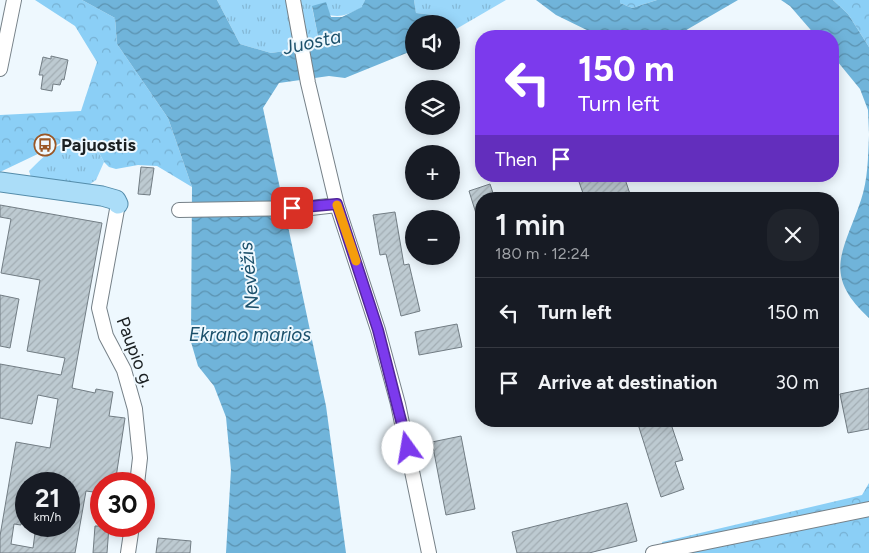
<!DOCTYPE html>
<meta charset="utf-8">
<style>
body{margin:0;font-family:Figtree,sans-serif;background:#20242c;color:#f1f3f6;height:100vh;display:flex;flex-direction:column;font-size:19px;white-space:nowrap}
*{box-sizing:border-box;margin:0}
p{font-size:16px;color:#9ea1a6}
.icon{flex:none;width:28px;height:28px;fill:none;stroke:currentColor;stroke-width:2;stroke-linecap:round;stroke-linejoin:round}
.map{position:relative;flex:1;overflow:hidden}
.sheet{position:absolute;left:475px;top:192px;width:364px;height:235px;display:flex;flex-direction:column;background:#171b24;border-radius:20px;box-shadow:0 2px 12px #0003}
.sheet>*{flex:none}
.banner{position:absolute;left:475px;top:30px;width:364px;height:152px;border-radius:20px;box-shadow:0 2px 12px #0003;background:#7c3aed;color:#fff;overflow:hidden}
.buttons{position:absolute;left:405px;top:15px;display:grid;gap:10px}
.buttons a{display:grid;place-items:center;width:55px;height:55px;border-radius:50%;background:#171b24;box-shadow:0 2px 12px #0003;font-size:25px}
.speed{position:absolute;left:15px;top:472px;display:flex;gap:10px;font-size:25px;font-weight:700;text-align:center}
.speed>*{display:grid;place-content:center;width:65px;height:65px;border-radius:50%;background:#171b24;box-shadow:0 2px 12px #0003;line-height:1}
.speed small{font-size:12px;font-weight:400}
.speed .limit{border:8px solid #d22;background:#fff;color:#111}
.pin{position:absolute;display:grid;place-items:center;width:42px;height:42px;color:#fff;margin:-21px;border-radius:10px;box-shadow:0 2px 8px #0006}
.me{position:absolute;width:55px;margin:-28px;rotate:347deg;stroke-linejoin:round;filter:drop-shadow(0 0 4px #0008)}
.turn{display:flex;align-items:center;gap:18px;height:105px;padding:0 20px;font-size:22px}
.turn .icon{width:65px;height:65px;stroke-width:2.5}
.turn b{display:block;font-size:35px;line-height:42px}
.then{display:flex;align-items:center;height:48px;padding:0 20px;background:#0003;gap:10px;font-size:19px}
.round{display:grid;place-items:center;flex:none;width:52px;height:52px;border-radius:20px;background:#20242c}
.head{display:flex;align-items:center;justify-content:space-between;height:85px;padding:0 20px}
h1{font-size:30px;font-weight:600;line-height:38px}
ul{padding:0;list-style:none}
li{display:flex;align-items:center;gap:15px;height:70px;padding:0 20px;border-top:1px solid #363941}
li div{flex:1}
li b{display:block;font-size:19px}
li em{font-style:normal}
.map>svg:first-child{display:block}
.grass{fill:url(#grass-tufts)}
.forest{fill:url(#forest-crowns)}
.water{fill:url(#water-waves)}
.building{fill:url(#building-hatch);stroke:#727d84;fill-rule:evenodd}
.lines{fill:none;stroke-linecap:round;stroke-linejoin:round}
.minor-casing{stroke:#768188;stroke-width:16}
.major-casing{stroke:#548caa;stroke-width:21}
.minor{stroke:#fff;stroke-width:14}
.major{stroke:#abddf8;stroke-width:19}
.route-casing{stroke:#51269a;stroke-width:12}
.route{stroke:#7c3aed;stroke-width:9}
.slow{stroke:#f59e0b;stroke-width:9}
.labels{text-anchor:middle;dominant-baseline:central;stroke-width:4;stroke-linejoin:round;paint-order:stroke}
.poi-label{font-size:18px;font-weight:bold;fill:#1b2022;stroke:#eef8fe;text-anchor:start}
.street-label{font-size:18px;fill:#1b2022;stroke:#eef8fe}
.water-label{font-size:19px;font-style:italic;fill:#1b506b;stroke:#eef8fe}
</style>
<div class="map">
<svg width="869" height="553" viewBox="0 0 869 553">
<defs>
<pattern id="grass-tufts" width="24" height="20" patternUnits="userSpaceOnUse" patternTransform="scale(1.25)"><rect width="24" height="20" fill="#9ad7fa"/><path d="M3 7l-1-3M5 7V3M7 7l1-3M15 17l-1-3M17 17v-4M19 17l1-3" fill="none" stroke="#84b8d6"/></pattern>
<pattern id="forest-crowns" width="20" height="18" patternUnits="userSpaceOnUse" patternTransform="scale(1.25)"><rect width="20" height="18" fill="#8bcff6"/><path d="M2 6a3 3 0 1 1 6 0M12 15a3 3 0 1 1 6 0" fill="none" stroke="#77b1d3"/></pattern>
<pattern id="water-waves" width="16" height="10" patternUnits="userSpaceOnUse" patternTransform="scale(1.25)"><rect width="16" height="10" fill="#70b4da"/><path d="M0 5q4-4 8 0t8 0" fill="none" stroke="#5b92b0"/></pattern>
<pattern id="building-hatch" width="6" height="6" patternUnits="userSpaceOnUse" patternTransform="scale(1.25)"><rect width="6" height="6" fill="#bdcad1"/><path d="M-1 1l2-2M0 6l6-6M5 7l2-2" fill="none" stroke="#a2adb3"/></pattern>
</defs>
<rect width="100%" height="100%" fill="#eef8fe"/>
<!-- grass -->
<path class="grass" d="M217,0H365L363,7C339,19 335,19 312,7L320,46L271,53L240,44Z
M414,0H506L451,32V24H440L434,15L416,13Z
M83,138L95,145L104,162L96,180L81,190L33,183L29,171C48,153 56,142 83,138Z"/>
<!-- forest -->
<path class="forest" d="M35,0H82L115,18L117,44L168,118L192,187L157,166L138,165L116,169L109,167L104,162L95,145L83,138L65,141L0,172V115L81,111L97,62L75,26Z
M620,0H657L632,8L620,3Z
M833,0H869V47L848,14Z
M869,483V553H665L662,542L862,495Z"/>
<!-- water -->
<path class="water" d="M82,0H217L240,44L271,53L320,46L312,6L326,2L331,17H342L362,7L365,0H414L416,13L434,15L440,24H414V50L345,78L329,76L279,83L263,108L326,406L346,553H226L231,470L226,417L214,386L198,366L191,342L192,187L168,118L117,44L115,18Z
M536,0H620V3L632,8L657,0H738L676,36H599L556,15Z
M781,0H833L848,14L869,47V134L868,110L860,89L833,56L832,36H816L790,6Z
M869,135V318C821,274 844,251 861,200C868,179 868,157 869,135Z"/>
<!-- building -->
<path class="building" d="M51,56L68,60L64,80L62,79L60,85L53,84L52,91L41,89L43,75H39L43,57L51,59Z
M141,167L154,168L150,195L138,194Z
M577,176H624L631,197L605,199L603,194L585,199Z
M490,184L495,199H481V223H479L469,191Z
M0,205L102,223L72,388L95,393L96,389L113,392L109,416L125,418L115,484H101V493L86,491L75,553H0V536L16,442L50,448L58,399L38,395L32,424L0,418V364L61,375L65,358L27,351L40,280L1,273L11,219L0,217ZM26,484H73L69,507V526H36L33,548L11,544L14,524L21,525Z
M395,212L404,265L409,264L420,311L401,316L386,254L380,255L373,215Z
M0,295L19,299L10,348L0,346Z
M457,324L462,347L419,355L415,332Z
M869,388V429L848,433L840,394Z
M637,421H670L683,460L675,462L684,489L661,497Z
M461,436L475,509L446,515L432,442Z
M627,503L637,541L589,553H517L512,532Z
M95,526H109L107,553H93Z
M158,538L191,541L190,553H156Z"/>
<g class="lines">
<!-- minor casing -->
<g class="minor-casing">
<path id="minor" d="M0,69L14,0
M118,204L99,308L106,336L124,370L135,409L140,458L137,484
M337,205L378,330L398,404L429,553
M179,210L311,208L337,205L308,83L293,0
M128,553L132,526
M653,553L869,509"/>
</g>
<!-- major casing -->
<g class="major-casing">
<path id="major" d="M0,182L102,196L116,200L118,204"/>
</g>
<!-- minor -->
<use href="#minor" class="minor"/>
<!-- major -->
<use href="#major" class="major"/>
</g>
<g class="lines">
<!-- route casing -->
<g class="route-casing">
<path id="route" d="M292,208L337,204L378,330L408,448"/>
</g>
<!-- route -->
<use href="#route" class="route"/>
<!-- slow -->
<path class="slow" d="M337,205L356,261"/>
</g>
<!-- icons -->
<defs>
<g id="bus-ring" transform="scale(1.125)"><circle r="9.5" fill="#eef8fe" stroke="#9a5726" stroke-width="1.5"/><path d="M-5-6H5V4H4V6H2V4H-2V6H-4V4H-5ZM-3.5-4V0h7V-4ZM-3.5 1.2v1.5H-2V1.2ZM2 1.2v1.5H3.5V1.2Z" fill="#9a5726"/></g>
</defs>
<g fill-rule="evenodd">
<use href="#bus-ring" x="45" y="145"/>
</g>
<g class="labels">
<!-- poi labels -->
<g class="poi-label">
<text x="61" y="145">Pajuostis</text>
</g>
<!-- street labels -->
<g class="street-label">
<text transform="translate(135 352) rotate(69)">Paupio g.</text>
</g>
<!-- water labels -->
<g class="water-label">
<text transform="translate(312 42) rotate(-12)">Juosta</text>
<text transform="translate(249 276) rotate(-96)">Nevėžis</text>
<text x="250" y="334">Ekrano marios</text>
</g>
</g>
</svg>
<div class="buttons">
<a><svg class="icon" aria-label="sound" viewBox="0 0 24 24"><path d="M4 9h4l5-4v14l-5-4H4zM17 9q2 3 0 6"/></svg></a>
<a><svg class="icon" aria-label="layers" viewBox="0 0 24 24"><path d="M12 4l9 5-9 5-9-5zM3 14l9 5 9-5"/></svg></a>
<a>+</a>
<a>−</a>
</div>
<div class="speed"><div>21<small>km/h</small></div><div class="limit">30</div></div>
<div class="pin" style="left:292px;top:208px;background:#d93025"><svg class="icon" aria-label="arrive" viewBox="0 0 24 24"><path d="M6 21V4h12l-3 4 3 4H6"/></svg></div>
<svg class="me" style="left:408px;top:448px" viewBox="-20 -20 40 40"><circle r="19" fill="#fff"/><path d="M0-13L10 11 0 6-10 11z" fill="#7c3aed"/></svg>
<div class="banner">
<div class="turn"><svg class="icon" aria-label="left" viewBox="0 0 24 24"><path d="M17 20v-9H6M10 6l-5 5 5 5"/></svg><div><b>150 m</b>Turn left</div></div>
<div class="then">Then<svg class="icon" aria-label="arrive" viewBox="0 0 24 24"><path d="M6 21V4h12l-3 4 3 4H6"/></svg></div>
</div>
<section class="sheet">
<div class="head"><div><h1>1 min</h1><p>180 m · 12:24</p></div><a class="round"><svg class="icon" aria-label="close" viewBox="0 0 24 24"><path d="M6 6l12 12M18 6L6 18"/></svg></a></div>
<ul>
<li><svg class="icon" aria-label="left" viewBox="0 0 24 24"><path d="M17 20v-9H6M10 6l-5 5 5 5"/></svg><div><b>Turn left</b></div><em>150 m</em></li>
<li><svg class="icon" aria-label="arrive" viewBox="0 0 24 24"><path d="M6 21V4h12l-3 4 3 4H6"/></svg><div><b>Arrive at destination</b></div><em>30 m</em></li>
</ul>
</section>
</div>
